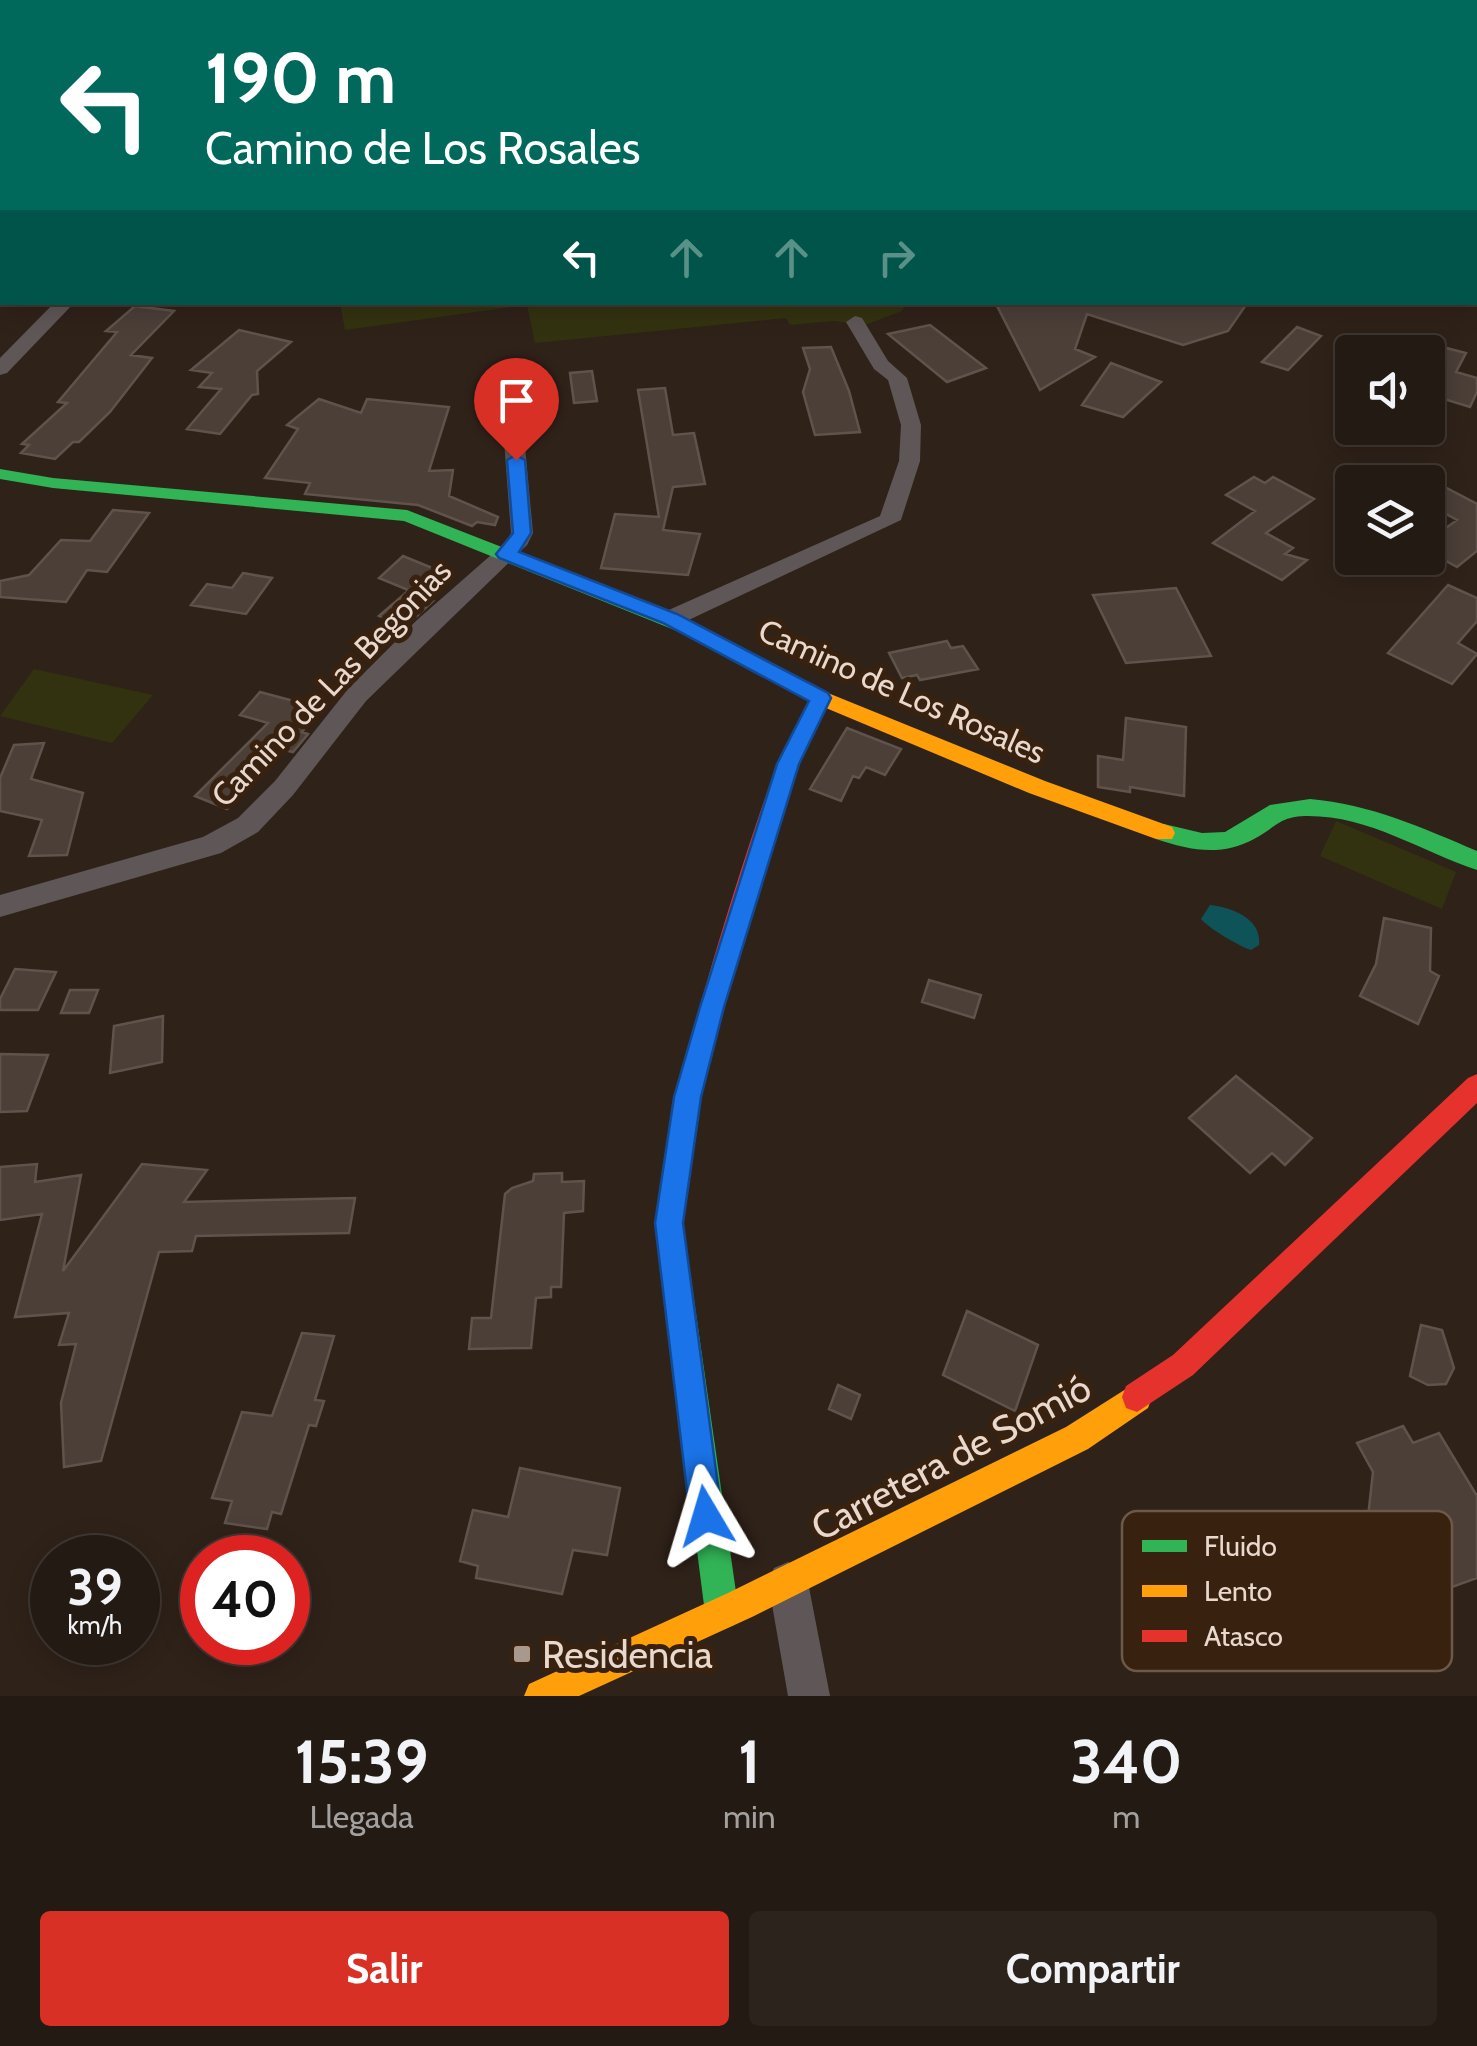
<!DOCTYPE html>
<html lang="es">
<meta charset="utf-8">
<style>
body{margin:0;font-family:Cabin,sans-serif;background:#2b231c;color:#f1f3f6;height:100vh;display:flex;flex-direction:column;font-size:38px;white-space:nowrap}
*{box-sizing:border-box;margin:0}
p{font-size:32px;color:#a3a1a0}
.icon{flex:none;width:55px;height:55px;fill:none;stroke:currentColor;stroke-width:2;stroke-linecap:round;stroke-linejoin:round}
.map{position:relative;height:1696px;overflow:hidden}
.details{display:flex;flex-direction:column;background:#231a13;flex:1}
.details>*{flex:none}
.banner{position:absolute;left:0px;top:0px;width:1478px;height:305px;box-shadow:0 5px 25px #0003,0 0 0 2px #403833;background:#00695c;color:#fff;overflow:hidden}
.tools{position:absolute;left:1335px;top:335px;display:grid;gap:20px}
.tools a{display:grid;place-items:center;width:110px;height:110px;border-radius:10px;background:#231a13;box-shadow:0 5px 25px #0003,0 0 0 2px #403833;font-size:50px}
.speed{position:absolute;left:30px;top:1535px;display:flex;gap:20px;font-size:50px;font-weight:700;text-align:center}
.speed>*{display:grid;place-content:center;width:130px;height:130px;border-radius:50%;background:#231a13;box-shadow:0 5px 25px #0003,0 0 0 2px #403833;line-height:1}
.speed small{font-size:25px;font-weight:400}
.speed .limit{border:15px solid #d22;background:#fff;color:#111}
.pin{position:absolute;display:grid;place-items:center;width:85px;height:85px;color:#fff;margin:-102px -42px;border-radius:50% 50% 50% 0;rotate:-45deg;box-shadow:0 0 10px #0007}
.pin .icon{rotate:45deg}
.me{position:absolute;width:110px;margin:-55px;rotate:353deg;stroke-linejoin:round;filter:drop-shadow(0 0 8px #0008)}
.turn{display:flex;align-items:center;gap:35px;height:210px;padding:0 40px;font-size:45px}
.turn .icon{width:130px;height:130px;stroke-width:2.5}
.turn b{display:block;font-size:70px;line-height:85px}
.lanes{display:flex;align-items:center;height:95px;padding:0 40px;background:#0003;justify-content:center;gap:50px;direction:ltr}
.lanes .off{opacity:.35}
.eta{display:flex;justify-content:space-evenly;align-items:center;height:170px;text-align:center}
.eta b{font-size:60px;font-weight:700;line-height:70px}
.primary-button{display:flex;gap:20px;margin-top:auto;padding:20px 40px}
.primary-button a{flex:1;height:115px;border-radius:10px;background:#d93025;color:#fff;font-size:40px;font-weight:700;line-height:115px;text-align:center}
.primary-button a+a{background:#2b231c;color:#f1f3f6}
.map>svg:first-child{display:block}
.green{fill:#333210}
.water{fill:#0e5357}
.building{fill:#4b3f38;stroke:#5f534b;stroke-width:2.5}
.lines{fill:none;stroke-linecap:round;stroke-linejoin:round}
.street{fill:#5f5757;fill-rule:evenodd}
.fast{fill:#30b455;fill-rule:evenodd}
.slow{fill:#ff9f0a;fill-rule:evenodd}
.jam{fill:#e5322d;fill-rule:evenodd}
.route{fill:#1a73e8;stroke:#114b97;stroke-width:2.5}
.poi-dot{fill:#a8988e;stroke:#39210f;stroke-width:4}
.labels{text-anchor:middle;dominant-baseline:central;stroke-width:10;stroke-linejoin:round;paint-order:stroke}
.street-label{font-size:32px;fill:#e9d8cd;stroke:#39210f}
.near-street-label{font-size:38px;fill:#e9d8cd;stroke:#39210f}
.near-poi-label{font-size:38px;fill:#e9d8cd;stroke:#39210f;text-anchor:start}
.key{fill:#39210f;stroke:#6e5848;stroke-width:2.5}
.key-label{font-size:28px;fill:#e9d8cd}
</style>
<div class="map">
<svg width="1477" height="1696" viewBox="0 0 1477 1696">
<rect width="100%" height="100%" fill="#2f2219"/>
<!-- green -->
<path class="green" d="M340,303H906L902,311L865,325L833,321L790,325L786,318L535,343L527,305L345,330Z
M34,669L153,695L112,743L0,716Z
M1336,821L1456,872L1442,909L1320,856Z"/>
<!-- water -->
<path class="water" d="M1210,905C1232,907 1262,919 1259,945L1251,950C1240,947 1207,927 1201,919Z"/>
<!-- building -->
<path class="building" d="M995,302H1248L1228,331L1183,345L1087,314L1075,349L1095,357L1040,390Z
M135,306L174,311L131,355L152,358L110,412L79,442H73L55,459L21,453L29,445L22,444L67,403L58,402L117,332L106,331Z
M930,325L986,368L947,382L888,334Z
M1297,327L1321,336L1288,370L1262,362Z
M239,330L291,342L257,371L258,394L252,395L220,434L187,429L221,389L199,387L212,373L191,370Z
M1435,345L1466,353L1456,372L1477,378V392L1470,407L1428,394V360Z
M831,347L849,391L860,432L815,435L803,392L810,369L803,348Z
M1111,363L1161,382L1123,417L1082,405Z
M592,371L597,401L574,403L570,373Z
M665,388L673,435L694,433L705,484L673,487L663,530L700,534L688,575L601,568L615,514L659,517L638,390Z
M319,399L361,413L367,399L449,407L429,471L453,470L449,496L498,517L495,525L477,522L472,526L418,505L305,494L310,483L265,478L298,429L287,425Z
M1254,477L1265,483L1273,477L1314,499L1266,533L1293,548L1285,554L1307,560L1282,580L1213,543L1255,511L1226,495Z
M1441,485L1477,504V551L1457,567L1428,551V541L1457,520L1428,504V495Z
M113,510L149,513L107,572L87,570L66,602L0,597V581L29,575L61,540L90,541Z
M403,556L437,570L413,592L379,578Z
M243,573L272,578L246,614L191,605L207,584L232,588Z
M1448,585L1477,598V621L1458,643L1477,654L1452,684L1388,653Z
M1176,588L1211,656L1126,663L1093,595Z
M408,591L433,601L405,627L379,616Z
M947,641L951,648L963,646L978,669L920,680L917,675L902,678L889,653Z
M260,692L320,708L302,732L308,734L293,752L284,750L227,809L195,796L268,723L240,715Z
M1126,718L1186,727L1184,796L1130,787V792L1098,787V756L1123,760Z
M847,728L901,749L885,775L866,767L859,778L853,776L841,801L810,789Z
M44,743L31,779L83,793L67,855L29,856L42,820L0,811V778L14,745Z
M1384,918L1431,928L1430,971L1439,976L1418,1024L1360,996L1376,964Z
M15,969L56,972L38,1010H0V999Z
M929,980L981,995L974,1018L922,1002Z
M70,990H98L89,1013H61Z
M163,1016L162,1062L110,1073L114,1026Z
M0,1054L48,1055L27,1111L0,1112Z
M1236,1076L1312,1138L1285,1165L1272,1153L1250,1173L1189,1118Z
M37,1164L35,1182L81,1175L63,1271L142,1164L207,1170L184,1202L355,1198L349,1233L196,1236L192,1251L159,1252L101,1461L64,1467L61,1403L76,1344L59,1345L69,1313L15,1317L42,1214L0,1220V1167Z
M562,1173V1182L584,1181L583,1211L564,1213L561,1287H551V1297L536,1298L531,1348L469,1349L472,1318H491L505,1194L512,1188L533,1181L534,1174Z
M967,1311L1038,1345L1015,1411L943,1375Z
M1421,1325L1442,1330L1454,1368L1446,1384L1428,1385L1410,1376Z
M302,1333L334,1336L315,1400L324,1401L316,1426L309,1425L281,1514L272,1512L267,1529L225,1523L232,1501L212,1498L242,1412L272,1416Z
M838,1385L860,1395L851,1419L829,1409Z
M1403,1426L1413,1443L1439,1433L1477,1496V1578L1444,1590L1347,1541L1368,1517L1373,1472L1357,1443Z
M520,1468L620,1488L607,1555L573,1550L562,1594L476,1578L478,1566L460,1561L473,1510L508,1517Z"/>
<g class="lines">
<!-- street -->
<path class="street" d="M55,302H75L7,373L0,375V358Z
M855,316L862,318L888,361L907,378L921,425L920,461L901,520L678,625H662L658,619L662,613L880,516L899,461L901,425L888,380L874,369L846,322Z
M512,408L522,414L533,533L527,545L366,701L293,795L258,832L221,853L0,917V895L203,837L238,818L275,781L348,689L417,620L507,541L511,533L502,414Z
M788,1562L802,1568L808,1582L830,1696H788L768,1582L774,1568Z"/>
<!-- fast -->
<path class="fast" d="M0,469L53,478L407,510L691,621L694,626L691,631H677L404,521L53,488L0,479Z
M1310,799C1370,804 1423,828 1477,851V870C1420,851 1370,816 1308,816C1279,816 1277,827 1254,839C1221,857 1189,850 1156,839L1153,833L1156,827L1164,824L1202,833L1225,832L1270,805Z
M679,1139L688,1142L692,1151L683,1223L739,1613L734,1625L722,1630L710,1625L705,1613L655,1223L666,1151L670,1142Z"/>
<!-- slow -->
<path class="slow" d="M684,619L828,693L1045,781L1172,827L1175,833L1172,839H1156L1029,793L814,703L677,631L674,626Z
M1137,1382L1148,1386L1152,1397L1148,1408L1088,1449L752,1617L579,1696H524L529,1684L728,1593L1066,1427Z"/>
<!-- jam -->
<path class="jam" d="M821,691L831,698L799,764L724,1007L700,1097L688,1160L679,1163L670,1160C656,1129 758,808 779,761C789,738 801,715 814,693Z
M1477,1074V1103L1193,1375L1137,1412L1126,1408L1122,1397L1126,1386L1173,1355L1468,1078Z"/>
</g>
<!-- route -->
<path class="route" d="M516,455L525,460L531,533L519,552L677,614L828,693L831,698L799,764L724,1007L701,1097L683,1223L722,1516L717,1527L706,1532L695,1527L690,1516L655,1223L674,1097L700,1007L777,764L809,701L663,623L499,558L496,554L513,533L507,460Z"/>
<!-- markers -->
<rect class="poi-dot" x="512" y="1644" width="20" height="20" rx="5"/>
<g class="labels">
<!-- street labels -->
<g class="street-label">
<text transform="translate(331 683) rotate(-46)">Camino de Las Begonias</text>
<text transform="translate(902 691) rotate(24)">Camino de Los Rosales</text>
</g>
<!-- near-street labels -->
<g class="near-street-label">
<text transform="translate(951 1457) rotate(-28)">Carretera de Somió</text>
</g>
<!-- near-poi labels -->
<g class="near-poi-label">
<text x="542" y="1654">Residencia</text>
</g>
</g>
<!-- legend -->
<rect x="1122" y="1511" width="330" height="160" rx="15" class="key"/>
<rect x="1142" y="1540" width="45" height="12" fill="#30b455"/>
<rect x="1142" y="1585" width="45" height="12" fill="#ff9f0a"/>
<rect x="1142" y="1630" width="45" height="12" fill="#e5322d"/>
<g class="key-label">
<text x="1204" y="1556">Fluido</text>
<text x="1204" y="1601">Lento</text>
<text x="1204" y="1646">Atasco</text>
</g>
</svg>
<div class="tools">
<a><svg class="icon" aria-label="sound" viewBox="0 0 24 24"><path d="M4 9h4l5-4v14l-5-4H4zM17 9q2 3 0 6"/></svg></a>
<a><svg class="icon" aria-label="layers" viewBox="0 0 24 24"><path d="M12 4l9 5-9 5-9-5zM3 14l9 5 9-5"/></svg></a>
</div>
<div class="speed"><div>39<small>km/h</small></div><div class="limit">40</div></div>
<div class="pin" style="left:516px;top:460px;background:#d93025"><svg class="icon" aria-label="arrive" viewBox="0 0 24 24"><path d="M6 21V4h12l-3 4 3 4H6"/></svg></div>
<svg class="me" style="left:706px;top:1516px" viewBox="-20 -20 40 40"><path d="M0-17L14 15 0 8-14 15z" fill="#1a73e8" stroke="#fff" stroke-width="4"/></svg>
<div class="banner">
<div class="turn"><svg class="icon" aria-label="left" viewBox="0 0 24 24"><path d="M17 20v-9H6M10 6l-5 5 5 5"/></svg><div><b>190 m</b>Camino de Los Rosales</div></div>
<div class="lanes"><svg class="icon" aria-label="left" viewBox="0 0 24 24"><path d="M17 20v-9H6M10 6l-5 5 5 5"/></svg><svg class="icon off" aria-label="ahead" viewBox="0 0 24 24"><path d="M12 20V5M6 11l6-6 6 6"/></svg><svg class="icon off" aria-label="ahead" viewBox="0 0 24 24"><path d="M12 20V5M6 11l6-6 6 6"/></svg><svg class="icon off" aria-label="right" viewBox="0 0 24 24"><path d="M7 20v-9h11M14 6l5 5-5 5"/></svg></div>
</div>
</div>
<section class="details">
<div class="eta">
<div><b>15:39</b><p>Llegada</p></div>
<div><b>1</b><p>min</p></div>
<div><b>340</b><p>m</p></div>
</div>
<div class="primary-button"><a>Salir</a><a>Compartir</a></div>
</section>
